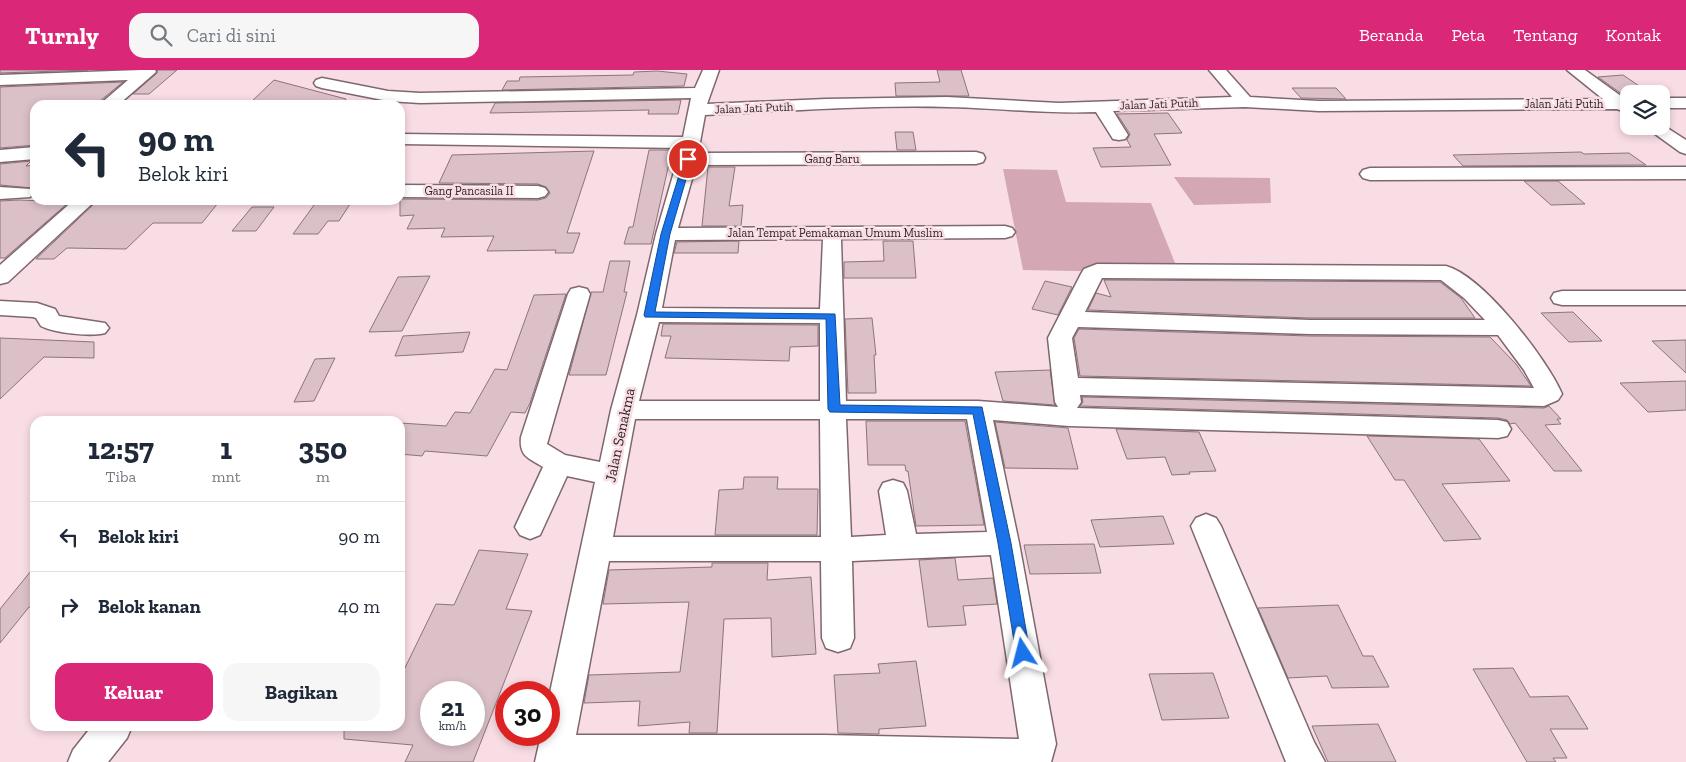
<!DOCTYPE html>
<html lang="id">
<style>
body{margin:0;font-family:"Zilla Slab",serif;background:#f6f6f7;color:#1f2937;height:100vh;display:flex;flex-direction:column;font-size:19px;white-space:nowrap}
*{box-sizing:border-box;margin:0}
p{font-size:16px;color:#747a83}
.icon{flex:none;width:28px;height:28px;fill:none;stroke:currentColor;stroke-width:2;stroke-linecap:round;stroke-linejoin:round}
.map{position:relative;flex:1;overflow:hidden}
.drawer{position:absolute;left:30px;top:346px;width:375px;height:315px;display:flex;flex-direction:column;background:#fff;border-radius:15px;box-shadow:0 2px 8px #0003}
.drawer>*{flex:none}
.hud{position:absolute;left:30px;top:30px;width:375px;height:105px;border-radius:15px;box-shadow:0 2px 8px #0003;background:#fff;color:#1f2937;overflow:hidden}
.controls{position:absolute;left:1620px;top:15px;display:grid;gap:10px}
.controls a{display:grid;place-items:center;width:50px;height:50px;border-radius:10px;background:#fff;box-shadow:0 2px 8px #0003;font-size:25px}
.speed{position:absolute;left:420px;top:611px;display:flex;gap:10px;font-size:25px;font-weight:700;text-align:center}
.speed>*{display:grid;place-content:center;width:65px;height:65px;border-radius:50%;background:#fff;box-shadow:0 2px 8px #0003;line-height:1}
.speed small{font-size:12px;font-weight:400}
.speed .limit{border:8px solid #d22;background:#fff;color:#111}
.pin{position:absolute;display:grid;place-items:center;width:42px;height:42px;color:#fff;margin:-21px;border:2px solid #fff;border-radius:50%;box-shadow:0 1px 5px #0007}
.me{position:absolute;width:55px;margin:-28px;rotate:351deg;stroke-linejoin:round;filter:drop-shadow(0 0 4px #0008)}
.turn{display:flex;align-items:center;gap:18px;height:105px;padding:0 25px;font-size:22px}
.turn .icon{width:65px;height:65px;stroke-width:2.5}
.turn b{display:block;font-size:35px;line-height:42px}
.eta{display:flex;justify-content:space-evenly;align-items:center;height:85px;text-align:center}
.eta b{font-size:30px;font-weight:800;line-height:35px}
.button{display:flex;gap:10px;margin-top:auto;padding:10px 25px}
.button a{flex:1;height:58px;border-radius:15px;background:#db2777;color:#fff;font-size:20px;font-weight:800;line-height:58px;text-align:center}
.button a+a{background:#f6f6f7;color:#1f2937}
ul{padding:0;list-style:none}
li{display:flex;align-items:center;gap:15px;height:70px;padding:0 25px;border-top:1px solid #e0e1e3}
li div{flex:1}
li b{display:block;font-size:19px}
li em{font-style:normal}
header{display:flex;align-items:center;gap:30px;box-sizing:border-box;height:70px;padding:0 25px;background:#db2777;color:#fff}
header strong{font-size:24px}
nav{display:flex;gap:28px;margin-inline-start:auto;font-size:18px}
.search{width:350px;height:45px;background:#f6f6f7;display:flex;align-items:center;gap:12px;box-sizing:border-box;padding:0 18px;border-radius:15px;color:#747a83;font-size:19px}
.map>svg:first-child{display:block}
.green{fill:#d3a8b4}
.building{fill:#dbc0c7;stroke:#8c747a;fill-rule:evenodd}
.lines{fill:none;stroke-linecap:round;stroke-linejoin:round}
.minor-casing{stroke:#7f676e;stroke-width:3}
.minor{fill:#fff;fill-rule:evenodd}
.route{fill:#1a73e8;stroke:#114b97}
.labels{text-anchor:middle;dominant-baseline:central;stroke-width:5;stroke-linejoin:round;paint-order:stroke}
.far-street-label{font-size:12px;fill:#291f21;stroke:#f9dde4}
.street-label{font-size:15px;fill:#291f21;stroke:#f9dde4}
</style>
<header>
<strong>Turnly</strong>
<div class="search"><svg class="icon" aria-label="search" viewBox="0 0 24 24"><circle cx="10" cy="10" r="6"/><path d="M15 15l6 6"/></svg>Cari di sini</div>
<nav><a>Beranda</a><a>Peta</a><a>Tentang</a><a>Kontak</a></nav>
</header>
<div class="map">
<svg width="1686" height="692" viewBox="0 0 1686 692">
<rect width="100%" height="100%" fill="#f9dde4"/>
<!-- green -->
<path class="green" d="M1003,99L1057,100L1066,132L1151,133L1179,203L1023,200Z
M1174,107L1270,108L1271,133L1194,135Z"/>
<!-- building -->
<path class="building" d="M0,0H88L0,3Z
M157,0H177L149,24H133L157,3Z
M937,0H961L969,26H896L895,13L940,12Z
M657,1L687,4L684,16L502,20L507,11H519L520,7L633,5L634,2Z
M1623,5L1651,24H1629V27H1626L1598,7Z
M274,10L346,29L345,35L249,34Z
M123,12L95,35H35V75L0,78V17Z
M1292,18H1336L1346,29L1301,28Z
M681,30L678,44H648L649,40L490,43L495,33Z
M1168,43L1182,63L1154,64L1171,95L1101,97L1093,78L1131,77L1127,70L1130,64L1117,44Z
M895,62H913L916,80H897Z
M649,80H672L651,174H624L629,157H633Z
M594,81L567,163H580L573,183H555L556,180L487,181L494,166L441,167L445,158L407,159L414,145L400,146V129L538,130L546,128L550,123L546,117L538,114L439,113L452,85Z
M1581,82L1584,84L1629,83L1646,95L1463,96L1453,85Z
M31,91L26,96L35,95V116L32,118L0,115V94Z
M708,97H735L729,136L743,135L741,156H702Z
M1524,111H1558L1585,134L1551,135Z
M19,130L69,132L5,188H0V131Z
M143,130H196L192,134L218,133L202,153H153L126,179L67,178L54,189H36L96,132L139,133Z
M317,131H352L339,151H328L318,164H293Z
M252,137H274L256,161H232Z
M739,171L738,183H674L677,172Z
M883,171H913L916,208H844V192L884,191Z
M610,191H630L624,222H627L606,305H569L591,222H603Z
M430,206L402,261L369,262L398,207Z
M1104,210L1440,212L1461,228L1475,248H1310L1088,240L1096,223L1111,227Z
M1045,211L1072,217L1058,245L1032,239Z
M566,224L530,333L525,343L511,342L487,386L425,381L422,386L400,384V353L446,356L455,342L470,343L495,299L507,300L534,225Z
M1573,242L1602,271L1569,272L1541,243Z
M872,248L876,285H874L876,323H848L845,249Z
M663,254L818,255V276L790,277L789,291L665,288L671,266H661Z
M1079,259L1310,266L1490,267L1516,294L1531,316L1080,306L1074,268Z
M470,262L463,282L395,286L403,266Z
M0,268L94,272V288L44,287L0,329Z
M1686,270V303L1652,271Z
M335,288L314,331L294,332L315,289Z
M1050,300L1055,335L1003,331L995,302Z
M1686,311V340L1648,342L1620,313Z
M1082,327L1544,338L1549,336L1561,349H1557L1561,354L1545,355L1582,401H1554L1515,353L1510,354L1507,350L1498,348L1080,336L1083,332Z
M866,351H965L984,455L916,456L908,401H906L905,395H868Z
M995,352L1068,358L1078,399L1005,398Z
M1116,359L1199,362L1216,401L1189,402L1190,404L1172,405L1165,387L1127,389Z
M1367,366L1479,369L1510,411L1442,414L1481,469L1444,471L1404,410H1395Z
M744,407H778L777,419H818L817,465H715L719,420L743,419Z
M1163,446L1174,474L1100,477L1091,450Z
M1094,474L1101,503L1030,504L1024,475Z
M479,480L528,484L506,539L532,541L473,692H405L413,675L344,669V656H400V608L436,534L454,535ZM431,622H474V665H431Z
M955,488L958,510L993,508L997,534L963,536L966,555L928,557L919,490Z
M712,493H768L767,510L811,507L816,584L772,587L771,548L724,549L717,663H689L690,652L638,656L640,631L584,633L589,605L680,602L689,532L603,534L609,500L712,497Z
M35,496V537H29L0,573V539Z
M1338,535L1363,586H1373L1389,617L1332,618L1327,606L1288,608L1258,538Z
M916,591L926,656L879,659V664L838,663L834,605L880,603L878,594Z
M1513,598L1530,627L1568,626L1588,659H1550L1567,688H1553L1556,692H1527L1473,599Z
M1213,603L1229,648L1162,650L1149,604Z
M1378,654L1396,692H1328L1312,656Z"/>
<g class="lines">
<!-- minor casing -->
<g class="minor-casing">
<path id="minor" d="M141,0H155L156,2L118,35H99L128,10L0,15V5Z
M703,0H719L707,34L826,29L947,27L1059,33L1232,27L1209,0H1226L1250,27L1319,31L1603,29L1567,0H1585L1625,29H1629V41L1625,42L1617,39L1319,41L1245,37L1113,41L1128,65L1125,69L1119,70L1113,69L1096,42C1046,44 997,38 948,37C867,35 786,41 705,45L698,83L976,82L983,84L985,88L983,92L976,94L696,95L678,158L1005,156L1012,158L1015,162L1012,166L1005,168L841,169L846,331H978L1058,337L1055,332L1048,268L1081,204L1084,199L1097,194L1446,196C1483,206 1547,289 1562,324L1558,330L1544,336L1080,325L1081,332L1077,338L1498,350L1507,352L1511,359L1507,366L1498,368L1069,356L993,350L1019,473L1056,674L1051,692H535L541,665H549V627L595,412L567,406L540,465L530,469L520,465L515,457L543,397C528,388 519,386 521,367L568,224L571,219L579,217L587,219L590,224L547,374L565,385L600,392L611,340L637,245L656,164L681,78L400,74V64L683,67L691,28L420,33L388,31L322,18L316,16L314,13L316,10L322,8L388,21L420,23L695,18ZM823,169L820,239L662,238L675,170ZM1102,208L1441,210L1464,228L1485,250H1310L1085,242ZM659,252L820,253V331H639ZM1078,257L1310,264L1498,265L1524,300L1534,318L1078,308L1072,268ZM635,349H820L821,467H613ZM846,349H967L987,462L916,464L907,421L903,413L893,410L883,413L879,421L886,465L851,467ZM991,485L1019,669L824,665H576L609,491H821L822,568L826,578L838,582L850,578L854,568L852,491Z
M1661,28H1686V38H1661Z
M1661,54L1686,70V84L1680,82L1644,56H1661Z
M35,77V89L0,92V80Z
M1686,97V109L1370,110L1363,108L1360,104L1363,100L1370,98Z
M400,115L538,116L545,118L548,122L545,126L538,128L400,127Z
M0,117L30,119L33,123L30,127L0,129Z
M74,130H96L8,212L0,214V195Z
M1562,221H1686V235H1562L1554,233L1551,228L1554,223Z
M0,231L37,233L55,239L59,246L105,253L109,258L105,263C91,267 54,263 41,256L36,248L33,247L0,245Z
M1206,444L1216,448L1221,456L1314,672L1325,692H1286L1191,456L1196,448Z
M92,656H132L127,668L108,692H68L73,680Z"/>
</g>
<!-- minor -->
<use href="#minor" class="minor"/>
</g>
<!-- route -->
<path class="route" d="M688,86L692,89L670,164L655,242L835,244L840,335L982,337L1011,473L1030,583L1028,587L1023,589L1018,587L1016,583L998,473L973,344L830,342L828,339L826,249L645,247L644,245L661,164L684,89Z"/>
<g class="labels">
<!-- far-street labels -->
<g class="far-street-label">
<text transform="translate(1159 34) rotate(-2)">Jalan Jati Putih</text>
<text x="1564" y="34">Jalan Jati Putih</text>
<text transform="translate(754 38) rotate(-2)">Jalan Jati Putih</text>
<text x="832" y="89">Gang Baru</text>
<text x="469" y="121">Gang Pancasila II</text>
<text x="835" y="163">Jalan Tempat Pemakaman Umum Muslim</text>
</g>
<!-- street labels -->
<g class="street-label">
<text transform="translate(620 365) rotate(-78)">Jalan Senakma</text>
</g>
</g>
</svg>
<div class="controls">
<a><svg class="icon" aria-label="layers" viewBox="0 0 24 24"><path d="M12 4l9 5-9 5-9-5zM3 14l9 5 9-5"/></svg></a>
</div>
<div class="speed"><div>21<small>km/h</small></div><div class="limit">30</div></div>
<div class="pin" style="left:688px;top:89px;background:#d93025"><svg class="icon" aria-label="arrive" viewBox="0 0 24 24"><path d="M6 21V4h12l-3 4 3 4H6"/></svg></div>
<svg class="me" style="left:1023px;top:583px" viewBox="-20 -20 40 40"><path d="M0-17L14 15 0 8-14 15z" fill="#1a73e8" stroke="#fff" stroke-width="4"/></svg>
<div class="hud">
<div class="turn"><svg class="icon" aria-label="left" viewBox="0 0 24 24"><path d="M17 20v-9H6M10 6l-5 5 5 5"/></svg><div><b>90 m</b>Belok kiri</div></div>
</div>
<section class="drawer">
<div class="eta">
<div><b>12:57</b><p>Tiba</p></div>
<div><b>1</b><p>mnt</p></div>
<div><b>350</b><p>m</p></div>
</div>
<ul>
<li><svg class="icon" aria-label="left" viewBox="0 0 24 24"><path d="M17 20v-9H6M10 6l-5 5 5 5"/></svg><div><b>Belok kiri</b></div><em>90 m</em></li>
<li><svg class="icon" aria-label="right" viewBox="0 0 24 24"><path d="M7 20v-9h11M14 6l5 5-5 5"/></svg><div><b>Belok kanan</b></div><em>40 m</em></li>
</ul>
<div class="button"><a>Keluar</a><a>Bagikan</a></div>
</section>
</div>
